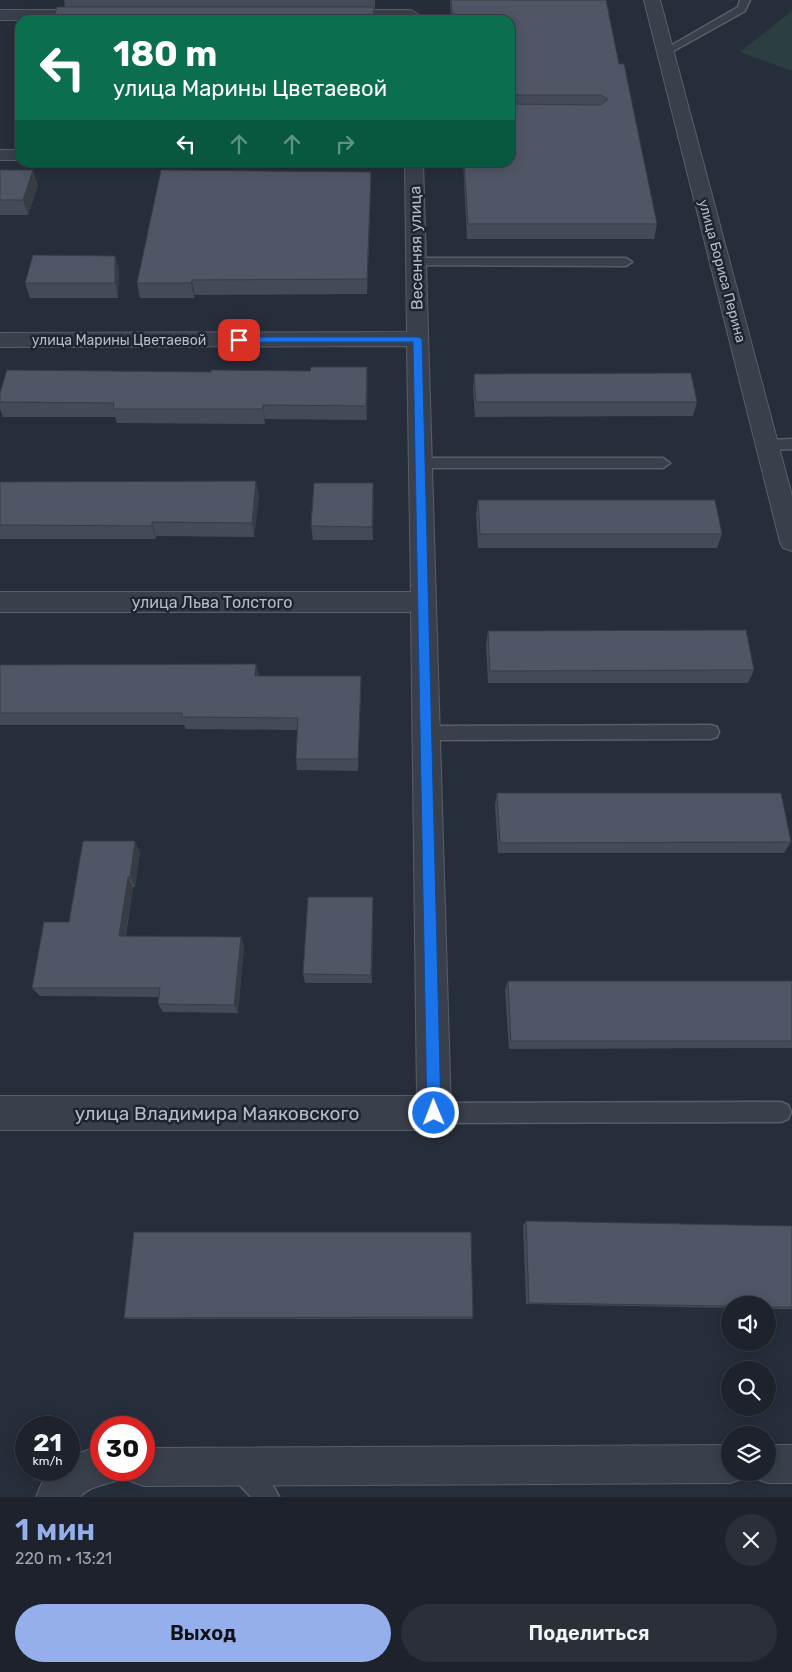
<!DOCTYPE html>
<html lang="ru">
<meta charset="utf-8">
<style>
body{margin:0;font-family:Rubik,sans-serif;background:#2a2f38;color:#f1f3f6;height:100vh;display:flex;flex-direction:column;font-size:19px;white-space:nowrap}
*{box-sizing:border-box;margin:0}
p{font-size:16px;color:#a0a4a9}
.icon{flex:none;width:28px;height:28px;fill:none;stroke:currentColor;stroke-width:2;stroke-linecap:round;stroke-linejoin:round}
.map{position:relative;height:1497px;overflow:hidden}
.drawer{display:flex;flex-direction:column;background:#1d222c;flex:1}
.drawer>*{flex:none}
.banner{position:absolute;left:15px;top:15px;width:500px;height:152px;border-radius:15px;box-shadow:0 2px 12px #0003,0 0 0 1px #3b3f48;background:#0b6e4f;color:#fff;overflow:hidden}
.buttons{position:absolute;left:721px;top:1296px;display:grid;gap:10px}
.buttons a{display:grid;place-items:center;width:55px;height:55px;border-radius:50%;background:#1d222c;box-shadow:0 2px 12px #0003,0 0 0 1px #3b3f48;font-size:25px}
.speed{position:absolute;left:15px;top:1416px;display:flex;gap:10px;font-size:25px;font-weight:700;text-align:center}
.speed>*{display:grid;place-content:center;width:65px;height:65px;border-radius:50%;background:#1d222c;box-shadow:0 2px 12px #0003,0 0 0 1px #3b3f48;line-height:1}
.speed small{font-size:12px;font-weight:400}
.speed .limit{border:8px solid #d22;background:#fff;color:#111}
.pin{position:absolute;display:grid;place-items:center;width:42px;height:42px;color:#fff;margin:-21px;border-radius:10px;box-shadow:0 2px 8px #0006}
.me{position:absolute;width:55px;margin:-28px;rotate:359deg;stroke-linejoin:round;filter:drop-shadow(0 0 4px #0008)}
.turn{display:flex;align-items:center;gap:18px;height:105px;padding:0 15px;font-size:22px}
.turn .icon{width:65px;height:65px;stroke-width:2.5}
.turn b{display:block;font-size:35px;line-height:42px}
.lanes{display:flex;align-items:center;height:48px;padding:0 15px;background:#0003;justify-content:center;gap:25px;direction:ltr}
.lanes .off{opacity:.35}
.round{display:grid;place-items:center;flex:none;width:52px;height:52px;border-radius:26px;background:#2a2f38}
.head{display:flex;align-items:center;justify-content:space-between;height:85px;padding:0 15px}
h1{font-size:30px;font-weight:600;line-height:38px;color:#95afec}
.cta{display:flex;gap:10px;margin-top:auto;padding:10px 15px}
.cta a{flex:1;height:58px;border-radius:30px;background:#95afec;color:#111;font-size:20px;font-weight:600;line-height:58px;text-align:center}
.cta a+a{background:#2a2f38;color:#f1f3f6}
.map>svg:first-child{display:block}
.green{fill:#2c3e40}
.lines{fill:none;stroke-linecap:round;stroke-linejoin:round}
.lane-casing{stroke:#585e69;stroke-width:3}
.street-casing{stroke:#585e69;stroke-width:2}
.lane{fill:#3a404b;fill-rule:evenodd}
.street{fill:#3a404b;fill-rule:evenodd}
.wall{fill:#454a58}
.shaded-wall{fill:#383c47}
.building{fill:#505666;stroke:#383c47;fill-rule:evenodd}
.route{fill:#1a73e8;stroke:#114b97}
.labels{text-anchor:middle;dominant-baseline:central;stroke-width:5;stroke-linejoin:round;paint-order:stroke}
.far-street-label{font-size:14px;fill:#b6bbc7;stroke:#1f2530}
.street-label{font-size:16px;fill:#b6bbc7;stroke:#1f2530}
.near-street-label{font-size:19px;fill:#b6bbc7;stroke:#1f2530}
</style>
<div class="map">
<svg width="792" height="1497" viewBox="0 0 792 1497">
<rect width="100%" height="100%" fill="#272e3b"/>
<!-- green -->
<path class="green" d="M792,11V71L740,52Z"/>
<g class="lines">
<!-- lane casing -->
<g class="lane-casing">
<path id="lane" d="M740,0H750L745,11L668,54L660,52L738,7Z
M416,258H626L632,262L626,266L412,265V259Z
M792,439V449L767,450L760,445L767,440Z
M420,458H663L670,463L663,468H420L413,463Z
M711,725L717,727L719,732L717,737L711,739L426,740L420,738L418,733L420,728L426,726Z
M781,1102L788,1105L791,1112L788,1119L781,1122L434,1123L427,1120L424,1113L427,1106L434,1103Z
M241,1459C256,1465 273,1482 279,1497H251L233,1478L230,1470L233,1462Z"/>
</g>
<!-- street casing -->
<g class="street-casing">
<path id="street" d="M644,0H660L792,496V551L783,548L780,542Z
M0,10H91L99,15L91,20H0Z
M336,10H411L419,15L411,20L330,18L328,15Z
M0,150H20V160H0Z
M405,162H423L451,1113L446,1125L434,1130H0V1096H417L411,612H0V592H411L407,346L0,347V333L407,332Z
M730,1445V1472H746L744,1478L730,1483L144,1486L130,1481L126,1470H144V1448Z
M768,1445H792V1483H768L754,1478L752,1472H768Z
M93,1448H101V1470H119L115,1481C102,1486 90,1486 80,1497H36L42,1483L52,1470H69V1457Z"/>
</g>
<!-- lane -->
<use href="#lane" class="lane"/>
<!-- street -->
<use href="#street" class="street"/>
</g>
<!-- wall -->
<path class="wall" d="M64,0H375V8H374V20H53L65,7Z
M450,0H606L619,64L657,224L654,239H467L463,162H510V20H451Z
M0,170L38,185L28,215H0Z
M371,172V187L367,294L195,295L194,298H140L137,283Z
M115,256L119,271L118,298H30L25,283Z
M367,367V420L265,419V424L117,423L115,417H3L0,409V393L211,372L310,371Z
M474,374L697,402L693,416L475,417L473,388Z
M0,482L259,495L254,537L156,536V539H0Z
M373,483V540H313L311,526Z
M478,500L722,534L717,548H478L476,514Z
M488,631L754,670L748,683H488L486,644Z
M256,664L258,676L361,688L358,771L297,770L296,759L297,730L186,729L184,725H0V665Z
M497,793L791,842L784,853H498L495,805Z
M140,852L135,887H133L126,936L244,946L238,1013L163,1012L158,1004L159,997L40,996L32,988L69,922Z
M373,907L372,983H305L303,974Z
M508,981H792V1048L509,1049L505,990Z
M526,1221L792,1226V1309H768V1305H730V1308L526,1304L523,1225Z
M473,1317L471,1319H130L124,1318Z"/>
<!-- shaded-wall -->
<path class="shaded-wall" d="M33,170L38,185L28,215L23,200Z
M371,172V187L367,294V279Z
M115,256L119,271L118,298L115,283Z
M192,280L195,295L194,298L191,283Z
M367,367L368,381L367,420L366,406Z
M263,405L265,419V424L263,409Z
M256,481L259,495L254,537L252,523Z
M373,483L374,497L373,540L372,527Z
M152,522L156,536V539L152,526Z
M256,664L259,676H255Z
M361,676V688L358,771V759Z
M135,841L140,852L135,887L130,877Z
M128,877L133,887L124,945L119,936Z
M373,897V907L372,983L371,975Z
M241,937L244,946L238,1013L234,1005Z"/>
<!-- building -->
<path class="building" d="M451,0H606L619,64H624L657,224H468L464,162H510V20H453ZM511,95H601L608,99L601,105L510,104Z
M57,7H374L373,20H53Z
M0,170H33L23,200H0Z
M161,170L371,172L367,279L192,280L191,283H137Z
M33,255L115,256V283H25Z
M311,367H367L366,406L263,405V409H113L114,403L0,402V393L7,370L211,372V370L310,371Z
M691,373L697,402H476L474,374Z
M256,481L252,523L152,522V526L0,525V482Z
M314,483H373L372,527L311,526Z
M478,500H715L722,534H480Z
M746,630L754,670L490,671L488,631Z
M256,664L255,676H361L358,759H296L298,718L182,717V713H0V665Z
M497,793H781L791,842L500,843Z
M83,841H135L130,877H128L119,936L241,937L234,1005L158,1004L160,988H32L44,922H69Z
M308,897H373L371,975L303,974Z
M508,981H792V1041H511Z
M526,1221L792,1226V1307H768V1305H730V1306L529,1303Z
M134,1232H471L473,1317L124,1318Z"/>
<!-- route -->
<path class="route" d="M236,337H418L422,339L441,1113L439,1118L434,1120L429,1118L427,1113L413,342H239L234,340Z"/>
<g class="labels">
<!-- far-street labels -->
<g class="far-street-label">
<text transform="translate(722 271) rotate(75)">улица Бориса Перина</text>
<text x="119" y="340">улица Марины Цветаевой</text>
</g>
<!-- street labels -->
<g class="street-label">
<text transform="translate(416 248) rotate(-91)">Весенняя улица</text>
<text x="212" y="602">улица Льва Толстого</text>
</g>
<!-- near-street labels -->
<g class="near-street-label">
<text x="217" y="1113">улица Владимира Маяковского</text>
</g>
</g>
</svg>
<div class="buttons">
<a><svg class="icon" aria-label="sound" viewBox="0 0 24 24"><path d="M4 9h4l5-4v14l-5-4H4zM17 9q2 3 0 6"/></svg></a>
<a><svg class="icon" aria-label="search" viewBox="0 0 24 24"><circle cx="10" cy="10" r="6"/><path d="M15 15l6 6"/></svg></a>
<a><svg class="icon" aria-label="layers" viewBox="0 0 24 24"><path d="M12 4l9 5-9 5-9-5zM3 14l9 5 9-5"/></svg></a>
</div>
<div class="speed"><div>21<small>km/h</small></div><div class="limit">30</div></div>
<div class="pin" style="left:239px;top:340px;background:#d93025"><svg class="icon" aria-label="arrive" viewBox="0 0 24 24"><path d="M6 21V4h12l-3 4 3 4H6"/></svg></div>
<svg class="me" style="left:434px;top:1113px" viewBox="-20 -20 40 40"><circle r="17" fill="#1a73e8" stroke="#fff" stroke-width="3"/><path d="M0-11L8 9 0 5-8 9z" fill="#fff"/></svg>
<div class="banner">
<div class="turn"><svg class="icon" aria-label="left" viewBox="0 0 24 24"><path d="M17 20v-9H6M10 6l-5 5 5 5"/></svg><div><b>180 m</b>улица Марины Цветаевой</div></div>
<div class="lanes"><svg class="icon" aria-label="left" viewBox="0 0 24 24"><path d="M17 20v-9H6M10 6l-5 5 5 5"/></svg><svg class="icon off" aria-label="ahead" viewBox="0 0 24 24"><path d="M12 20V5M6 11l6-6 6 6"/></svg><svg class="icon off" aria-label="ahead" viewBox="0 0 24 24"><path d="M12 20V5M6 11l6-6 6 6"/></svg><svg class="icon off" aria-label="right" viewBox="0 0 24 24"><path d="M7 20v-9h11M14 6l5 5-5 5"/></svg></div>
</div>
</div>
<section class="drawer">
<div class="head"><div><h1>1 мин</h1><p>220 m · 13:21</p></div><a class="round"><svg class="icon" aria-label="close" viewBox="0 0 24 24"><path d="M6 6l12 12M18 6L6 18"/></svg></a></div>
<div class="cta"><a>Выход</a><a>Поделиться</a></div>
</section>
